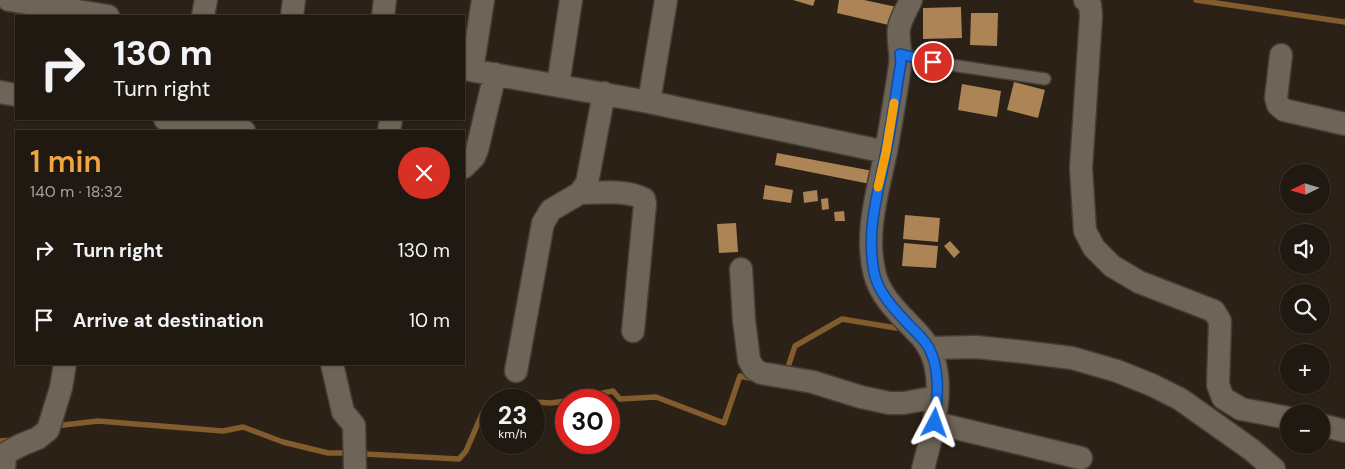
<!DOCTYPE html>
<meta charset="utf-8">
<style>
body{margin:0;font-family:"DM Sans",sans-serif;background:#28221a;color:#f1f3f6;height:100vh;display:flex;flex-direction:column;font-size:19px;white-space:nowrap}
*{box-sizing:border-box;margin:0}
p{font-size:16px;color:#a2a09f}
.icon{flex:none;width:28px;height:28px;fill:none;stroke:currentColor;stroke-width:2;stroke-linecap:round;stroke-linejoin:round}
.map{position:relative;flex:1;overflow:hidden}
.sheet{position:absolute;left:15px;top:130px;width:450px;height:235px;display:flex;flex-direction:column;background:#201911;border-radius:0px;box-shadow:0 1px 4px #0004,0 0 0 1px #3d3831}
.sheet>*{flex:none}
.guide{position:absolute;left:15px;top:15px;width:450px;height:105px;border-radius:0px;box-shadow:0 1px 4px #0004,0 0 0 1px #3d3831;background:#201911;color:#f1f3f6;overflow:hidden}
.needle{width:32px;rotate:265deg}
.controls{position:absolute;left:1280px;top:164px;display:grid;gap:10px}
.controls a{display:grid;place-items:center;width:50px;height:50px;border-radius:50%;background:#201911;box-shadow:0 1px 4px #0004,0 0 0 1px #3d3831;font-size:25px}
.speed{position:absolute;left:480px;top:389px;display:flex;gap:10px;font-size:25px;font-weight:700;text-align:center}
.speed>*{display:grid;place-content:center;width:65px;height:65px;border-radius:50%;background:#201911;box-shadow:0 1px 4px #0004,0 0 0 1px #3d3831;line-height:1}
.speed small{font-size:12px;font-weight:400}
.speed .limit{border:8px solid #d22;background:#fff;color:#111}
.pin{position:absolute;display:grid;place-items:center;width:42px;height:42px;color:#fff;margin:-21px;border:2px solid #fff;border-radius:50%;box-shadow:0 1px 5px #0007}
.me{position:absolute;width:55px;margin:-28px;rotate:4deg;stroke-linejoin:round;filter:drop-shadow(0 0 4px #0008)}
.turn{display:flex;align-items:center;gap:18px;height:105px;padding:0 15px;font-size:22px}
.turn .icon{width:65px;height:65px;stroke-width:2.5}
.turn b{display:block;font-size:35px;line-height:42px}
.round{display:grid;place-items:center;flex:none;width:52px;height:52px;border-radius:26px;background:#28221a}
.overview{display:flex;align-items:center;justify-content:space-between;height:85px;padding:0 15px}
h1{font-size:30px;font-weight:600;line-height:38px;color:#f1a540}
ul{padding:0;list-style:none}
li{display:flex;align-items:center;gap:15px;height:70px;padding:0 15px}
li div{flex:1}
li b{display:block;font-size:19px}
li em{font-style:normal}
.map>svg:first-child{display:block}
.lines{fill:none;stroke-linecap:round;stroke-linejoin:round}
.stream{stroke:#825c2d;stroke-width:5.5}
.building{fill:#ac8455}
.service-casing{stroke:#453e36;stroke-width:14}
.minor-casing{stroke:#453e36;stroke-width:25}
.service{stroke:#6f6458;stroke-width:11}
.minor{stroke:#6f6458;stroke-width:22}
.route-casing{stroke:#114b97;stroke-width:12}
.route{stroke:#1a73e8;stroke-width:9}
.slow{stroke:#f59e0b;stroke-width:9}
</style>
<div class="map">
<svg width="1345" height="469" viewBox="0 0 1345 469">
<rect width="100%" height="100%" fill="#2b2117"/>
<g class="lines">
<!-- stream -->
<path class="stream" d="M1196,0L1345,22
M786,373L795,346L842,319L896,328
M507,400H514
M569,400L613,391L620,399L656,397L724,423L740,376L754,379
M534,402L551,403L566,401
M55,426L98,421L223,431L243,427L283,442L328,453H350
M0,441L13,440
M365,454L459,459L466,451L482,414L491,408"/>
</g>
<!-- building -->
<path class="building" d="M793,0H815L813,6Z
M839,0H864L897,7L893,26L837,13Z
M961,7L962,38L923,39V8Z
M971,13H998L997,46L970,45Z
M1014,82L1045,90L1038,118L1007,110Z
M962,84L1001,91L997,117L958,110Z
M777,153L873,171L870,184L775,165Z
M765,185L793,190L791,203L763,199Z
M817,190L818,201L804,203L803,192Z
M828,198L829,209L822,210L821,199Z
M844,211L845,221H835L834,212Z
M905,215L940,218L938,242L903,239Z
M736,223L738,252L719,253L717,224Z
M950,241L960,252L954,258L944,246Z
M904,243L938,246L936,268L902,266Z"/>
<g class="lines">
<!-- service casing -->
<g class="service-casing">
<path id="service" d="M900,54L951,65L1045,79"/>
</g>
<!-- minor casing -->
<g class="minor-casing">
<path id="minor" d="M9,0L108,16
M911,0C907,9 901,18 899,28C897,40 902,53 900,65C896,94 891,123 886,151C878,192 864,233 875,275C882,301 905,318 922,338C951,372 933,430 923,469
M1085,0L1090,5L1091,16L1081,168L1085,231L1094,248L1112,266L1139,282L1214,311L1220,321L1218,385L1223,398L1241,409L1289,418
M203,16L206,0
M292,16L294,0
M383,16L385,0
M1281,55L1276,98L1278,105L1284,110L1345,124
M464,69L649,102L886,152
M472,70L483,0
M558,85L571,0
M0,92L16,95
M649,102L666,0
M165,119L244,131
M389,131L391,119
M464,167L474,157L477,150L495,74
M580,193C599,193 626,189 644,199L645,204L633,331
M741,269L744,320L749,360L754,369L761,373L813,382L861,397L889,403H904L937,397
M929,348L976,347L1024,352L1072,358L1117,371L1152,385L1180,399L1252,450L1274,469
M332,364L343,412L354,425L355,469
M516,371L543,223L551,210L580,193L587,183L604,93
M935,423L1081,458
M1321,425L1345,431
M4,469L5,456L8,452L21,445L38,438L48,430L61,388L65,364"/>
</g>
<!-- service -->
<use href="#service" class="service"/>
<!-- minor -->
<use href="#minor" class="minor"/>
</g>
<g class="lines">
<!-- route casing -->
<g class="route-casing">
<path id="route" d="M933,62L900,54L901,62C896,92 892,122 886,152C878,194 866,229 874,272C878,293 895,310 909,325C916,332 924,339 929,348C941,371 937,399 935,423"/>
</g>
<!-- route -->
<use href="#route" class="route"/>
<!-- slow -->
<path class="slow" d="M878,187L886,152L894,103"/>
</g>
</svg>
<div class="controls">
<a><svg class="needle" viewBox="-14 -14 28 28"><path d="M0-13l5 13h-10z" fill="#e53935"/><path d="M0 13l5-13h-10z" fill="#a2a09f"/></svg></a>
<a><svg class="icon" aria-label="sound" viewBox="0 0 24 24"><path d="M4 9h4l5-4v14l-5-4H4zM17 9q2 3 0 6"/></svg></a>
<a><svg class="icon" aria-label="search" viewBox="0 0 24 24"><circle cx="10" cy="10" r="6"/><path d="M15 15l6 6"/></svg></a>
<a>+</a>
<a>−</a>
</div>
<div class="speed"><div>23<small>km/h</small></div><div class="limit">30</div></div>
<div class="pin" style="left:933px;top:62px;background:#d93025"><svg class="icon" aria-label="arrive" viewBox="0 0 24 24"><path d="M6 21V4h12l-3 4 3 4H6"/></svg></div>
<svg class="me" style="left:935px;top:423px" viewBox="-20 -20 40 40"><path d="M0-17L14 15 0 8-14 15z" fill="#1a73e8" stroke="#fff" stroke-width="4"/></svg>
<div class="guide">
<div class="turn"><svg class="icon" aria-label="right" viewBox="0 0 24 24"><path d="M7 20v-9h11M14 6l5 5-5 5"/></svg><div><b>130 m</b>Turn right</div></div>
</div>
<section class="sheet">
<div class="overview"><div><h1>1 min</h1><p>140 m · 18:32</p></div><a class="round" style="background:#d93025;color:#fff"><svg class="icon" aria-label="close" viewBox="0 0 24 24"><path d="M6 6l12 12M18 6L6 18"/></svg></a></div>
<ul>
<li><svg class="icon" aria-label="right" viewBox="0 0 24 24"><path d="M7 20v-9h11M14 6l5 5-5 5"/></svg><div><b>Turn right</b></div><em>130 m</em></li>
<li><svg class="icon" aria-label="arrive" viewBox="0 0 24 24"><path d="M6 21V4h12l-3 4 3 4H6"/></svg><div><b>Arrive at destination</b></div><em>10 m</em></li>
</ul>
</section>
</div>
